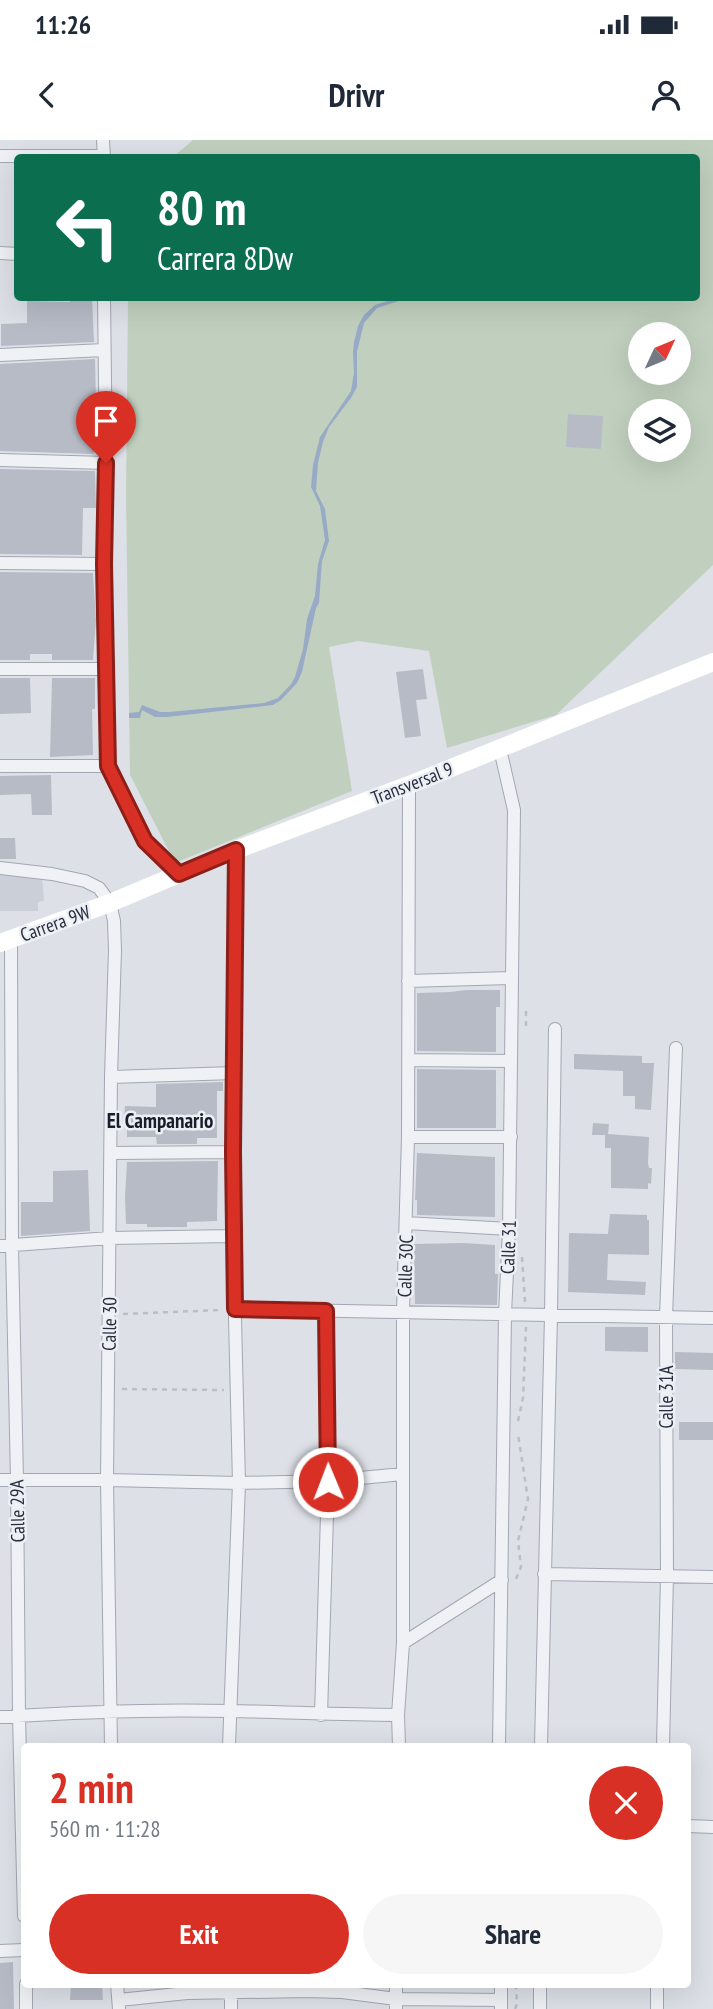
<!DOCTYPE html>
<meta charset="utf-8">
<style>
body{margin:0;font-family:"PT Sans Narrow",sans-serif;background:#f6f6f7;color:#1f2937;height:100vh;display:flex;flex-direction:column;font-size:26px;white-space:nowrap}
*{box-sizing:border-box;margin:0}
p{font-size:23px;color:#747a83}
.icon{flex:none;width:38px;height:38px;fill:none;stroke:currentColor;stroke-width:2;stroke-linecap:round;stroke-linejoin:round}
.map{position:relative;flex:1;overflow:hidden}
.sheet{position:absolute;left:21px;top:1603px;width:670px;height:245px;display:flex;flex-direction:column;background:#fff;border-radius:7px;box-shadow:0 7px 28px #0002}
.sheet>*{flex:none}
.hud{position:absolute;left:14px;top:14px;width:686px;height:147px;border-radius:7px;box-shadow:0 7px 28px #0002;background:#0b6e4f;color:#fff;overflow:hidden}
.needle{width:46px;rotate:46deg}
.tools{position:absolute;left:628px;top:182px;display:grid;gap:14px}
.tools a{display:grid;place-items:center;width:63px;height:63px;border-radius:50%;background:#fff;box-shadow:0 7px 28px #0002;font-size:35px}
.pin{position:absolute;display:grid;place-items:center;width:60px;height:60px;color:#fff;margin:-72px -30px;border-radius:50% 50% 50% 0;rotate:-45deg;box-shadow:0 0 7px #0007}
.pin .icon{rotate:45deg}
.me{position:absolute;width:77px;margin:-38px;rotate:359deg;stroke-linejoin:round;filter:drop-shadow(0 0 5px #0008)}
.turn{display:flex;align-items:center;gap:24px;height:147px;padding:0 28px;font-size:32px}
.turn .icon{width:91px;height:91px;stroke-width:2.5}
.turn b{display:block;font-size:49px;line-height:60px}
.round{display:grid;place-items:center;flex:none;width:74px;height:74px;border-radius:37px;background:#f6f6f7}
.summary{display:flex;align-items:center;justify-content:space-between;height:119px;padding:0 28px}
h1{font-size:42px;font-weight:700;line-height:52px;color:#d93025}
.action{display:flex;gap:14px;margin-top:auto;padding:14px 28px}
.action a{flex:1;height:80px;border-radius:42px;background:#d93025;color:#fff;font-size:28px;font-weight:700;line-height:80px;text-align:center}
.action a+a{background:#f6f6f7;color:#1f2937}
.status{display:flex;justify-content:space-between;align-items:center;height:49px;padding:0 35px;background:#fff;direction:ltr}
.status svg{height:19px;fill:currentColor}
header{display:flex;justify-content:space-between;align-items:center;height:91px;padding:0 28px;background:#fff;font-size:32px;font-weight:700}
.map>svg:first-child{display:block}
.built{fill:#cbcfd8}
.green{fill:#c1d0be;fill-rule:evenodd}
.water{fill:#98aac6}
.building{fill:#b7bbc6}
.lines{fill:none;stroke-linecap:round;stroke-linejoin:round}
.street-casing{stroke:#a3a7b1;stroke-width:14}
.path{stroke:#bbbec5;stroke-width:2.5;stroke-dasharray:5 5;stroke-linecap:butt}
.street{stroke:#eff1f5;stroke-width:12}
.secondary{stroke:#fff;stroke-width:18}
.route-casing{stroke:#8d1f18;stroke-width:18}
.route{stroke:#d93025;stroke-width:12}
.labels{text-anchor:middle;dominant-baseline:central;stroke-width:5;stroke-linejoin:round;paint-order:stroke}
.street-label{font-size:19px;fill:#272d3d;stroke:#eceff4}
.neighbourhood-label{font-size:21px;font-weight:bold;fill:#191e2d;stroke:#eceff4}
</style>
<div class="status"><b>11:26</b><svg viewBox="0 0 49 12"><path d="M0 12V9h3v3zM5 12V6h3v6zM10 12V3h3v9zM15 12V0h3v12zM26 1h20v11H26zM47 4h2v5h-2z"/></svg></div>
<header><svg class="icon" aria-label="back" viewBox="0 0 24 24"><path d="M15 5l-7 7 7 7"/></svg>Drivr<svg class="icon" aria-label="person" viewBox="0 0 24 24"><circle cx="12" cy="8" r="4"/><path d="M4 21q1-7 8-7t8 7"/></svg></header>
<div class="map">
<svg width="713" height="1869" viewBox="0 0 713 1869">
<rect width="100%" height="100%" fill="#dde0e7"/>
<!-- built -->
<path class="built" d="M0,734L42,736L44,761L38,762V771H0Z"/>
<!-- green -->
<path class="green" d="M193,0H713V425L556,575L447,608L429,511L358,501L329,507L352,651L175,723L130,635L126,356L128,158H696V18L173,17ZM640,194H679V233H640ZM640,271H679V310H640Z"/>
<!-- water -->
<path class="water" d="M397,158H408L377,168L364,183L357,212V247L351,258L329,287L323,302L318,323L316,351L325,369L329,401L322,421L319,463L316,468L302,532L297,543L281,560L273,565L167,577H155L142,570L140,578H129V573L139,572L142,565L160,572H169L264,563L278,558L291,544L295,537L303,509L307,479L315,456L318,424L325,400L320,366L311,347L313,325L320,297L351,251L354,233L353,212L354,202L358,186L364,175L375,165Z"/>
<!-- building -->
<path class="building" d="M70,158H92L94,202L1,206V184L27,183V161L70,162Z
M95,219L97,308H94V314L0,311V224Z
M568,274L603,276L601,309L566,307Z
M0,329L95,331L96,368H83L82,415L0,414Z
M0,432L93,433L96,481L93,520H52V514H30V520H0Z
M423,529L427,559L416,560L421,596L405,598L396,532Z
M0,538H30L31,573L0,574Z
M52,538H95V569H92L93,615L50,617Z
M51,635L52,675H32L31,654L0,655V636Z
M0,698H15L16,719H0Z
M466,850H500V867H496V912L417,911V853L450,852Z
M574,914L642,916V923H654L651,970L635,969V956H623V931L574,929Z
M417,929L496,930V988H417Z
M223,942V951H217V998H197V1004H157L156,997H127V981H124L125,966L156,967V944Z
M593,983L609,984L608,994L649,997L648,1023L649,1028H652L651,1044L648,1043V1049L611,1048V1008H605V995H592Z
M417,1013L495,1017V1077L417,1075V1060H415Z
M218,1021L217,1081L187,1082V1087H147V1084H126L125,1057L127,1022Z
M88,1030L90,1091L21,1096V1062H53V1031Z
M610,1074L647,1075V1080H649V1115L608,1114L607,1140L646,1142L645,1155L568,1152L569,1093L608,1094Z
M463,1103L495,1105V1134H498L497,1165L415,1164L414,1104Z
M605,1187H648V1212L605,1211Z
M675,1212L713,1213V1230L675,1229Z
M679,1282H713V1300H679Z
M13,1822L14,1869H0V1823Z
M71,1844H102L103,1860H70Z"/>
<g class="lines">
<!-- street casing -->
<g class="street-casing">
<path id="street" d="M103,0L104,18
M0,16H104
M0,113L18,114
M104,158L106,323L104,424L108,626L145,701L179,734
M0,215L104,210
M0,320L106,323
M0,423L104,424
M0,529H107
M0,626H108
M0,728L52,734L85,741L99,748L110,763L114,781L115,810L111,937L107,1340L111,1606
M11,798L12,1106L17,1340L19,1576L24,1776
M408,841L512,838
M408,920L511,921
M111,937L234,933
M408,997H511
M112,1013L233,1012
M406,1083L509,1089
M0,1106L110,1098L233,1096
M235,1169L713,1178
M0,1340H107L239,1343L328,1341L403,1334
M544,1434L713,1437
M403,1503L502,1440
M321,1575L328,1341L326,1171
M0,1577C77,1572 154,1569 231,1571C287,1572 342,1575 398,1575
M229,1606L239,1343L233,1096L236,710
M399,1606L398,1575L403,1503V1172L408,997L409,645
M499,1606L505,1174L509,1089L514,670L500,609
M541,1606L551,1175L555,889
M663,1606L667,1436L666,1177L676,908
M688,1686L713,1687
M0,1811L24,1810
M26,1844V1869
M117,1844L119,1869
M501,1844V1869
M540,1844V1869
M227,1845L231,1858V1869
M119,1860L187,1853L307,1851L342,1852L396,1859L501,1860
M396,1869V1844
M657,1869V1844"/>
</g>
<!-- path -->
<path class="path" d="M526,886V869
M522,1117L525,1162
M123,1174L221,1170
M122,1249L224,1250
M518,1281L523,1258L526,1187
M516,1439L521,1427L518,1401L528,1359L518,1294
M515,1869L517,1864L516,1844"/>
<!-- street -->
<use href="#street" class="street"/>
<!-- secondary -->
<path class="secondary" d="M0,803L110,763L236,710L409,645L713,522"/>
</g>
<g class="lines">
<!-- route casing -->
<g class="route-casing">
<path id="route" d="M106,323L104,424L108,626L145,701L179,734L236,710L233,1012L235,1169L326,1171L328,1342"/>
</g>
<!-- route -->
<use href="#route" class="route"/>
</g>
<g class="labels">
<!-- street labels -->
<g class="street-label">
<text transform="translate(412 643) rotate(-21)">Transversal 9</text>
<text transform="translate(55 783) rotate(-20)">Carrera 9W</text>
<text transform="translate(508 1107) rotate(-88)">Calle 31</text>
<text transform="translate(405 1126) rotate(-88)">Calle 30C</text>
<text transform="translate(109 1184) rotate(-89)">Calle 30</text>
<text transform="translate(666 1257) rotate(-90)">Calle 31A</text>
<text transform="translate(17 1371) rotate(-91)">Calle 29A</text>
</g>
<!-- neighbourhood labels -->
<g class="neighbourhood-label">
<text x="160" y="980">El Campanario</text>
</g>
</g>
</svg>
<div class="tools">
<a><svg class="needle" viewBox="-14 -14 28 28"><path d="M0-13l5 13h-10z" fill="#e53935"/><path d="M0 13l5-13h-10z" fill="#747a83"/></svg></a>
<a><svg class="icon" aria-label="layers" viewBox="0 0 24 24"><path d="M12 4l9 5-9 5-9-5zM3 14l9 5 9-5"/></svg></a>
</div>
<div class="pin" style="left:106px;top:323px;background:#d93025"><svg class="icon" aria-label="arrive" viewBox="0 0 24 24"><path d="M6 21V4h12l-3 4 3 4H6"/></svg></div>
<svg class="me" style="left:328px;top:1342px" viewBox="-20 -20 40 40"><circle r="17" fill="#d93025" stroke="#fff" stroke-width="3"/><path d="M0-11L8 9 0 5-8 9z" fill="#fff"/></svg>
<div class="hud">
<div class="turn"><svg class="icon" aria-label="left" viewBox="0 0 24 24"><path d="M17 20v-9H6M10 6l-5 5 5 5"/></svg><div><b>80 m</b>Carrera 8Dw</div></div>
</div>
<section class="sheet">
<div class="summary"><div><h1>2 min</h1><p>560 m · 11:28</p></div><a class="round" style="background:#d93025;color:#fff"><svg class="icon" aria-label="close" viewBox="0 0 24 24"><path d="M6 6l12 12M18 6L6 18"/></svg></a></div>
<div class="action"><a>Exit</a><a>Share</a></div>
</section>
</div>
